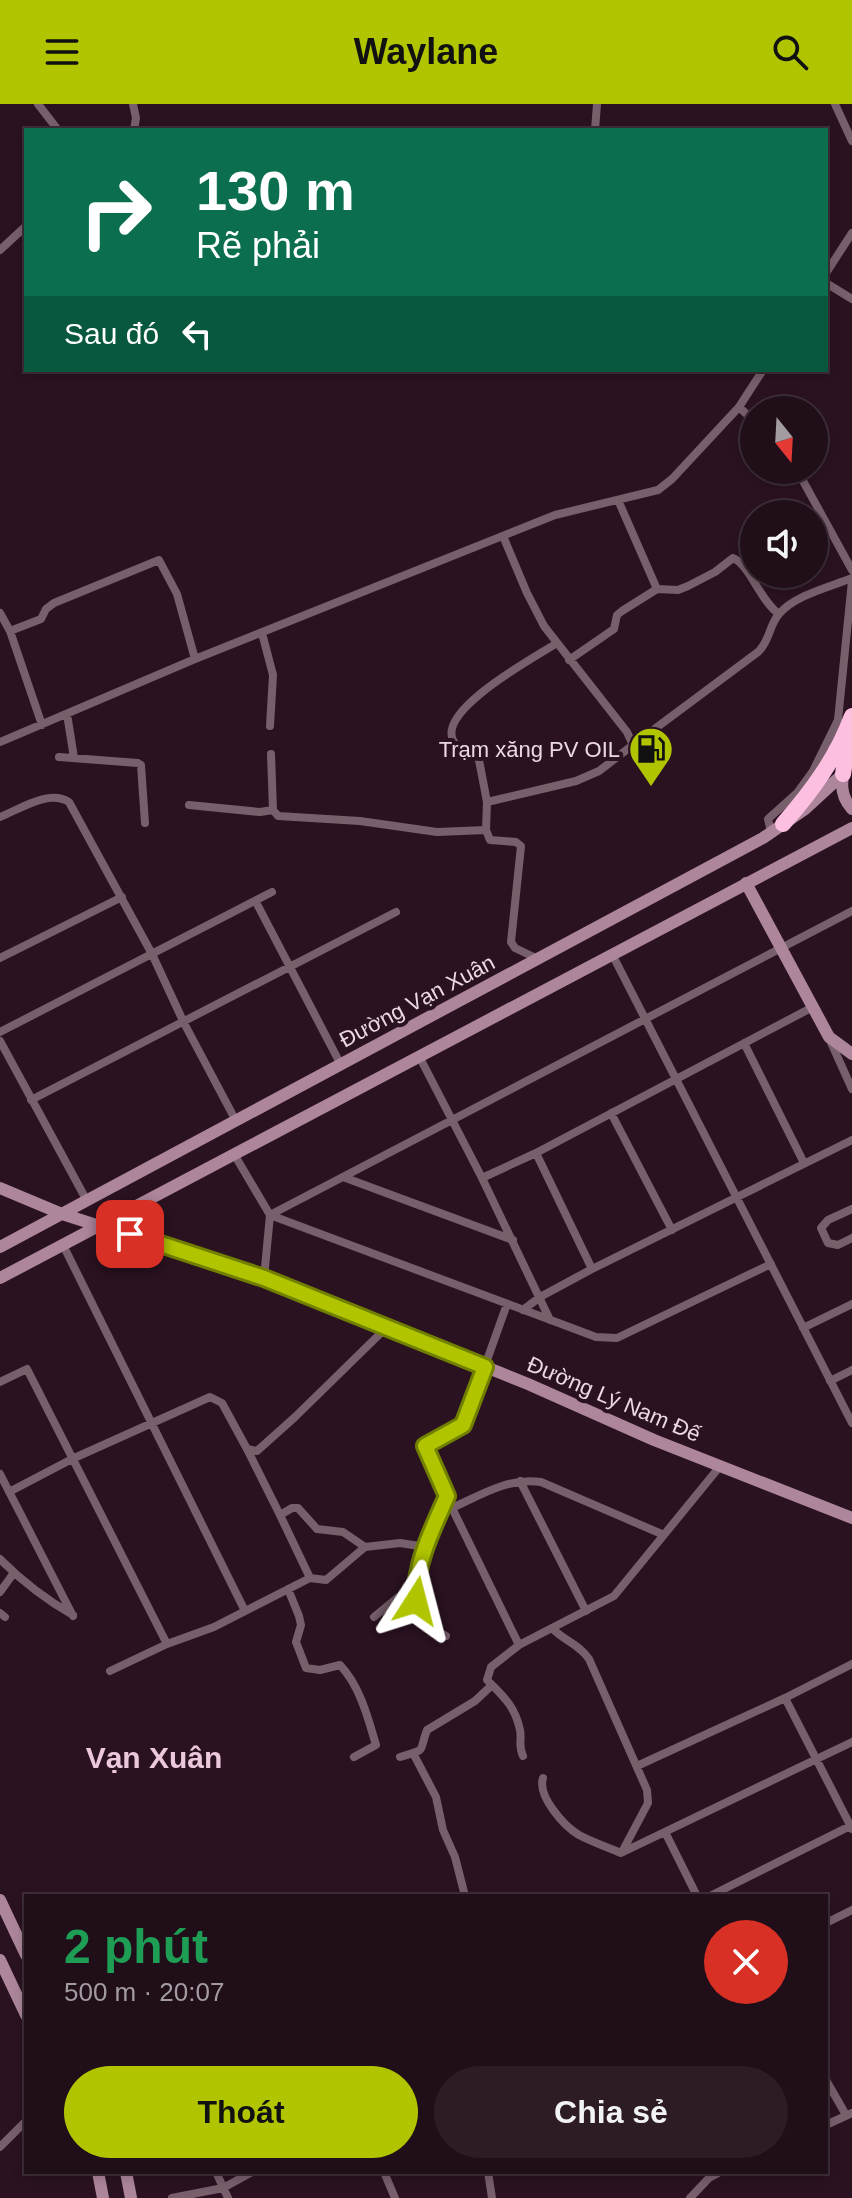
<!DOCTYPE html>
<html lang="vi">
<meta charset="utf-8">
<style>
body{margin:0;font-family:Helvetica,sans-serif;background:#2d1c26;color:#f1f3f6;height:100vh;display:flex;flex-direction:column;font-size:30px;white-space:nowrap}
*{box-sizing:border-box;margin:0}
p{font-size:26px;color:#a29ca2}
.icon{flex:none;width:44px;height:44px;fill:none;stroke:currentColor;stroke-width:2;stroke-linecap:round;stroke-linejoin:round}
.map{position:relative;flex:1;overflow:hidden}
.sheet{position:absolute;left:24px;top:1790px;width:804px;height:280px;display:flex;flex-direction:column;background:#200e19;border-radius:0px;box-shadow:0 4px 12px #0003,0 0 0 2px #3d2e38}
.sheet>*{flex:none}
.banner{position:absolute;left:24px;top:24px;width:804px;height:244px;border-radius:0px;box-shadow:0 4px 12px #0003,0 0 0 2px #3d2e38;background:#0b6e4f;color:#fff;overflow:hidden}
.needle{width:52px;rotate:162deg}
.controls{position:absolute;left:740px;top:292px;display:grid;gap:16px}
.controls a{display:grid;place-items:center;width:88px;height:88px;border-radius:50%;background:#200e19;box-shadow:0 4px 12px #0003,0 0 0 2px #3d2e38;font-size:40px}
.pin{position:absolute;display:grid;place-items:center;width:68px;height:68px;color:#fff;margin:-34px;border-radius:16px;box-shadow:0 4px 12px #0006}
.me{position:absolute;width:88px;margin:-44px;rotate:9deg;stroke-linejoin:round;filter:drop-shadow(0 0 6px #0008)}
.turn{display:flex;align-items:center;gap:28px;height:168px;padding:0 40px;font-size:36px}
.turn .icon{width:104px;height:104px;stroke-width:2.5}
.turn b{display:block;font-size:56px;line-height:68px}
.then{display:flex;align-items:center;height:76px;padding:0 40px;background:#0003;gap:16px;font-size:30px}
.round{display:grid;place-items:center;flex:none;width:84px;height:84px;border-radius:42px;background:#2d1c26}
.overview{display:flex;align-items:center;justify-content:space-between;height:136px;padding:0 40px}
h1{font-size:48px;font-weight:700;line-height:60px;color:#1e9e55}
.cta{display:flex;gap:16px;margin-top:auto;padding:16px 40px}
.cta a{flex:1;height:92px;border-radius:48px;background:#b0c500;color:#111;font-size:32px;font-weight:700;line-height:92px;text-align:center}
.cta a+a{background:#2d1c26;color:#f1f3f6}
header{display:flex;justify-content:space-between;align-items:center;height:104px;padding:0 40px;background:#b0c500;color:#111;font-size:36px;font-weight:700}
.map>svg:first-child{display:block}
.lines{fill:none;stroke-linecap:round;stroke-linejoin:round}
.street{stroke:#785f6c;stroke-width:8}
.secondary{stroke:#ad869b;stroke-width:12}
.highway{stroke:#fcbfe0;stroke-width:16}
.route-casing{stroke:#728000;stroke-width:20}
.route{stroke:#b0c500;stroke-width:14}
.labels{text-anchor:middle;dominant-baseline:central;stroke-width:8;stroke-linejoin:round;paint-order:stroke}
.poi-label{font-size:22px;fill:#ebd9e2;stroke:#2b1221;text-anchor:end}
.street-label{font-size:22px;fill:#ebd9e2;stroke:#2b1221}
.district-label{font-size:30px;font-weight:bold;fill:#ebc8db;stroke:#2b1221}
</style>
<header><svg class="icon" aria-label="menu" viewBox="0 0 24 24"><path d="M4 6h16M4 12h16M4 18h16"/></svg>Waylane<svg class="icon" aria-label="search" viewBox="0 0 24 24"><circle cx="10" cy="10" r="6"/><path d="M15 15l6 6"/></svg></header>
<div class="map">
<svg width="852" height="2094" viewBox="0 0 852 2094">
<rect width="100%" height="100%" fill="#2b1221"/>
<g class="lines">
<!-- street -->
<path class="street" d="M38,0L58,26
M133,0L136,14L134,26
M835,0L852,37
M595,26L597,0
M0,146L26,122
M826,169L852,129
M826,179L852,195
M739,303L763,266
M797,366L852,466
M618,396L657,485
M0,509L10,527L42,621
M10,527L41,515L46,505L54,499L159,456L177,490L195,555
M262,529L273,571L270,622
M569,556L614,525L617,511L622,507L657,485L678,486L688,482L715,468L733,454C749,460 761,498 779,510
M67,610L74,654
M0,638L195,555L555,411L658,386L672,375L739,303L754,317
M633,641L758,548C770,537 769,521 779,510C795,491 830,483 852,474
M271,650L273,706L278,712L360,717L437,728L486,726L487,698L576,677L599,667L633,641L627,628L544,522L527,489L503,432
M59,653L138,659L141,661L145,719
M487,698L479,656C473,648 460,647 454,638C434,607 537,552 557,539
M189,701L260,708L273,706
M0,713C20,705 49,685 69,698L152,850L184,919L236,1017
M486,726L490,736L516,738L521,742L511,838L515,844L538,855
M771,728L768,715L797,689L813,667L838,616L852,477
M256,798L341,961
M612,850L852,1319
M0,854L122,793
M0,928L272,788
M829,934L852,985
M0,937L87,1097
M744,939L804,1059
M419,952L482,1074L550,1216
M31,996L396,808
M611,1009L672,1126
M536,1049L592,1165
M234,1050L270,1111L596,1233L617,1234L771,1160
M343,1073L513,1136
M482,1074L536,1049L811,904
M852,1105L828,1116L821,1124L828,1139L838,1141L852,1134
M63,1141L245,1507
M264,1174L270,1111L852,807
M507,1200L466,1315L457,1325L425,1342L452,1404C481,1391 509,1373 541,1378L664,1431
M523,1206L540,1193L592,1165L852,1036
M803,1224L852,1200
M830,1277L852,1266
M0,1278L27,1265L167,1540
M247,1345L280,1411
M0,1370L73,1512
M520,1377L586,1507
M9,1388L72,1355L210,1293L222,1299L247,1345L257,1347L295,1313L387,1223
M452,1404L519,1541
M426,1443C417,1481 402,1512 446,1532
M0,1455C23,1478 45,1495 73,1511
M310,1474L326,1476L365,1443
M288,1485L299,1512L301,1521L296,1538L306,1564L320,1566L340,1561C360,1582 368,1614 376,1641L354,1653
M0,1488L13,1470
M0,1509L5,1513
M374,1513L408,1485
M552,1524C564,1537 579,1540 589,1555L647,1686L648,1699L622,1748
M110,1567L167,1540L214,1523L310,1474L280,1411L292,1404H298L317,1425L343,1428L365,1443L400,1439L426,1443L447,1392
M785,1594L852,1725
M413,1649L436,1693L443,1726L455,1753L465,1792
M523,1652C518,1642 522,1636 520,1626C515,1602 503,1592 487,1576L491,1563L519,1541L614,1492L721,1361
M400,1653C428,1644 418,1650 427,1626L475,1597L492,1581
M637,1662L785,1594L852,1560
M543,1674C537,1692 564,1722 579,1731C592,1738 607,1743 621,1749L852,1638
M665,1728L697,1792
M710,1792L852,1721
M826,1819L852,1806
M826,1976L846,2011
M826,2021L852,2009
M0,2043L26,2017
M216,2068L228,2094
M384,2068L395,2094
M488,2068L492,2094
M172,2094L223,2084L252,2068
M690,2094L709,2074L720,2068"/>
<!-- secondary -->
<path class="secondary" d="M844,668C840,682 842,694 852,705
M746,779L829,933L852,950
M0,1084L62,1110L278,1179L528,1280L654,1336L852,1414
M0,1143L763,734L805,705L843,670
M0,1174L852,724
M0,1796L26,1851
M0,1856L26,1911
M98,2068L103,2094
M126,2068L131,2094"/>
<!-- highway -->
<path class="highway" d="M843,670L848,637
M783,720C813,686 836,654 852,612"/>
</g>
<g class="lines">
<!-- route casing -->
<g class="route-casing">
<path id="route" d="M130,1130L264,1174L485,1263L463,1321L425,1342L447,1392C433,1424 414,1461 416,1497"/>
</g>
<!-- route -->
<use href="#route" class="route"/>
</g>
<!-- icons -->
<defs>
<g id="fuel-pin" transform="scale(2.3)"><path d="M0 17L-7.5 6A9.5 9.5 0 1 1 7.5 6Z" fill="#b0c500" stroke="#2b1221"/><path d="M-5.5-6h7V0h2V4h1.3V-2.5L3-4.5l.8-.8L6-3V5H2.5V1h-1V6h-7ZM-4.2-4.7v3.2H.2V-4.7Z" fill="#111"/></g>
</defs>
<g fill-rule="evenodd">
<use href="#fuel-pin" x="651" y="645"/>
</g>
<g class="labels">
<!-- poi labels -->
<g class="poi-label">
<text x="620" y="645">Trạm xăng PV OIL</text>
</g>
<!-- street labels -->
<g class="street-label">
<text transform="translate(417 897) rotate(-28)">Đường Vạn Xuân</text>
<text transform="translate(614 1295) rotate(23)">Đường Lý Nam Đế</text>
</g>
<!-- district labels -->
<g class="district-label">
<text x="154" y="1653">Vạn Xuân</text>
</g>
</g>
</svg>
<div class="controls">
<a><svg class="needle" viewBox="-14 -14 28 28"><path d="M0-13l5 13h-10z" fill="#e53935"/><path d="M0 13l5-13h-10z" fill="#a29ca2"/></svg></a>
<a><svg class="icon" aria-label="sound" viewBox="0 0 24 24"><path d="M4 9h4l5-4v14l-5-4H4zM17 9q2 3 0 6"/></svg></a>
</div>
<div class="pin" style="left:130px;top:1130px;background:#d93025"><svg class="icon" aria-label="arrive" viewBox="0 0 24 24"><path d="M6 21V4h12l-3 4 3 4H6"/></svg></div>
<svg class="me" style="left:416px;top:1497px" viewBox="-20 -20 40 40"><path d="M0-17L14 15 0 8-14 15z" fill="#b0c500" stroke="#fff" stroke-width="4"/></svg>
<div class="banner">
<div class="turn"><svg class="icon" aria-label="right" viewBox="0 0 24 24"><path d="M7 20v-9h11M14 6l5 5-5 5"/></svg><div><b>130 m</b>Rẽ phải</div></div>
<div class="then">Sau đó<svg class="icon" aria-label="left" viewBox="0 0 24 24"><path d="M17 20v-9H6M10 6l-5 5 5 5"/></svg></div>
</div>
<section class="sheet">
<div class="overview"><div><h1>2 phút</h1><p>500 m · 20:07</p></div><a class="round" style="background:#d93025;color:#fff"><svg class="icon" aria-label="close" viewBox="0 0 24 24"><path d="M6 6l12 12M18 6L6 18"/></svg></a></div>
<div class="cta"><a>Thoát</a><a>Chia sẻ</a></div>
</section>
</div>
